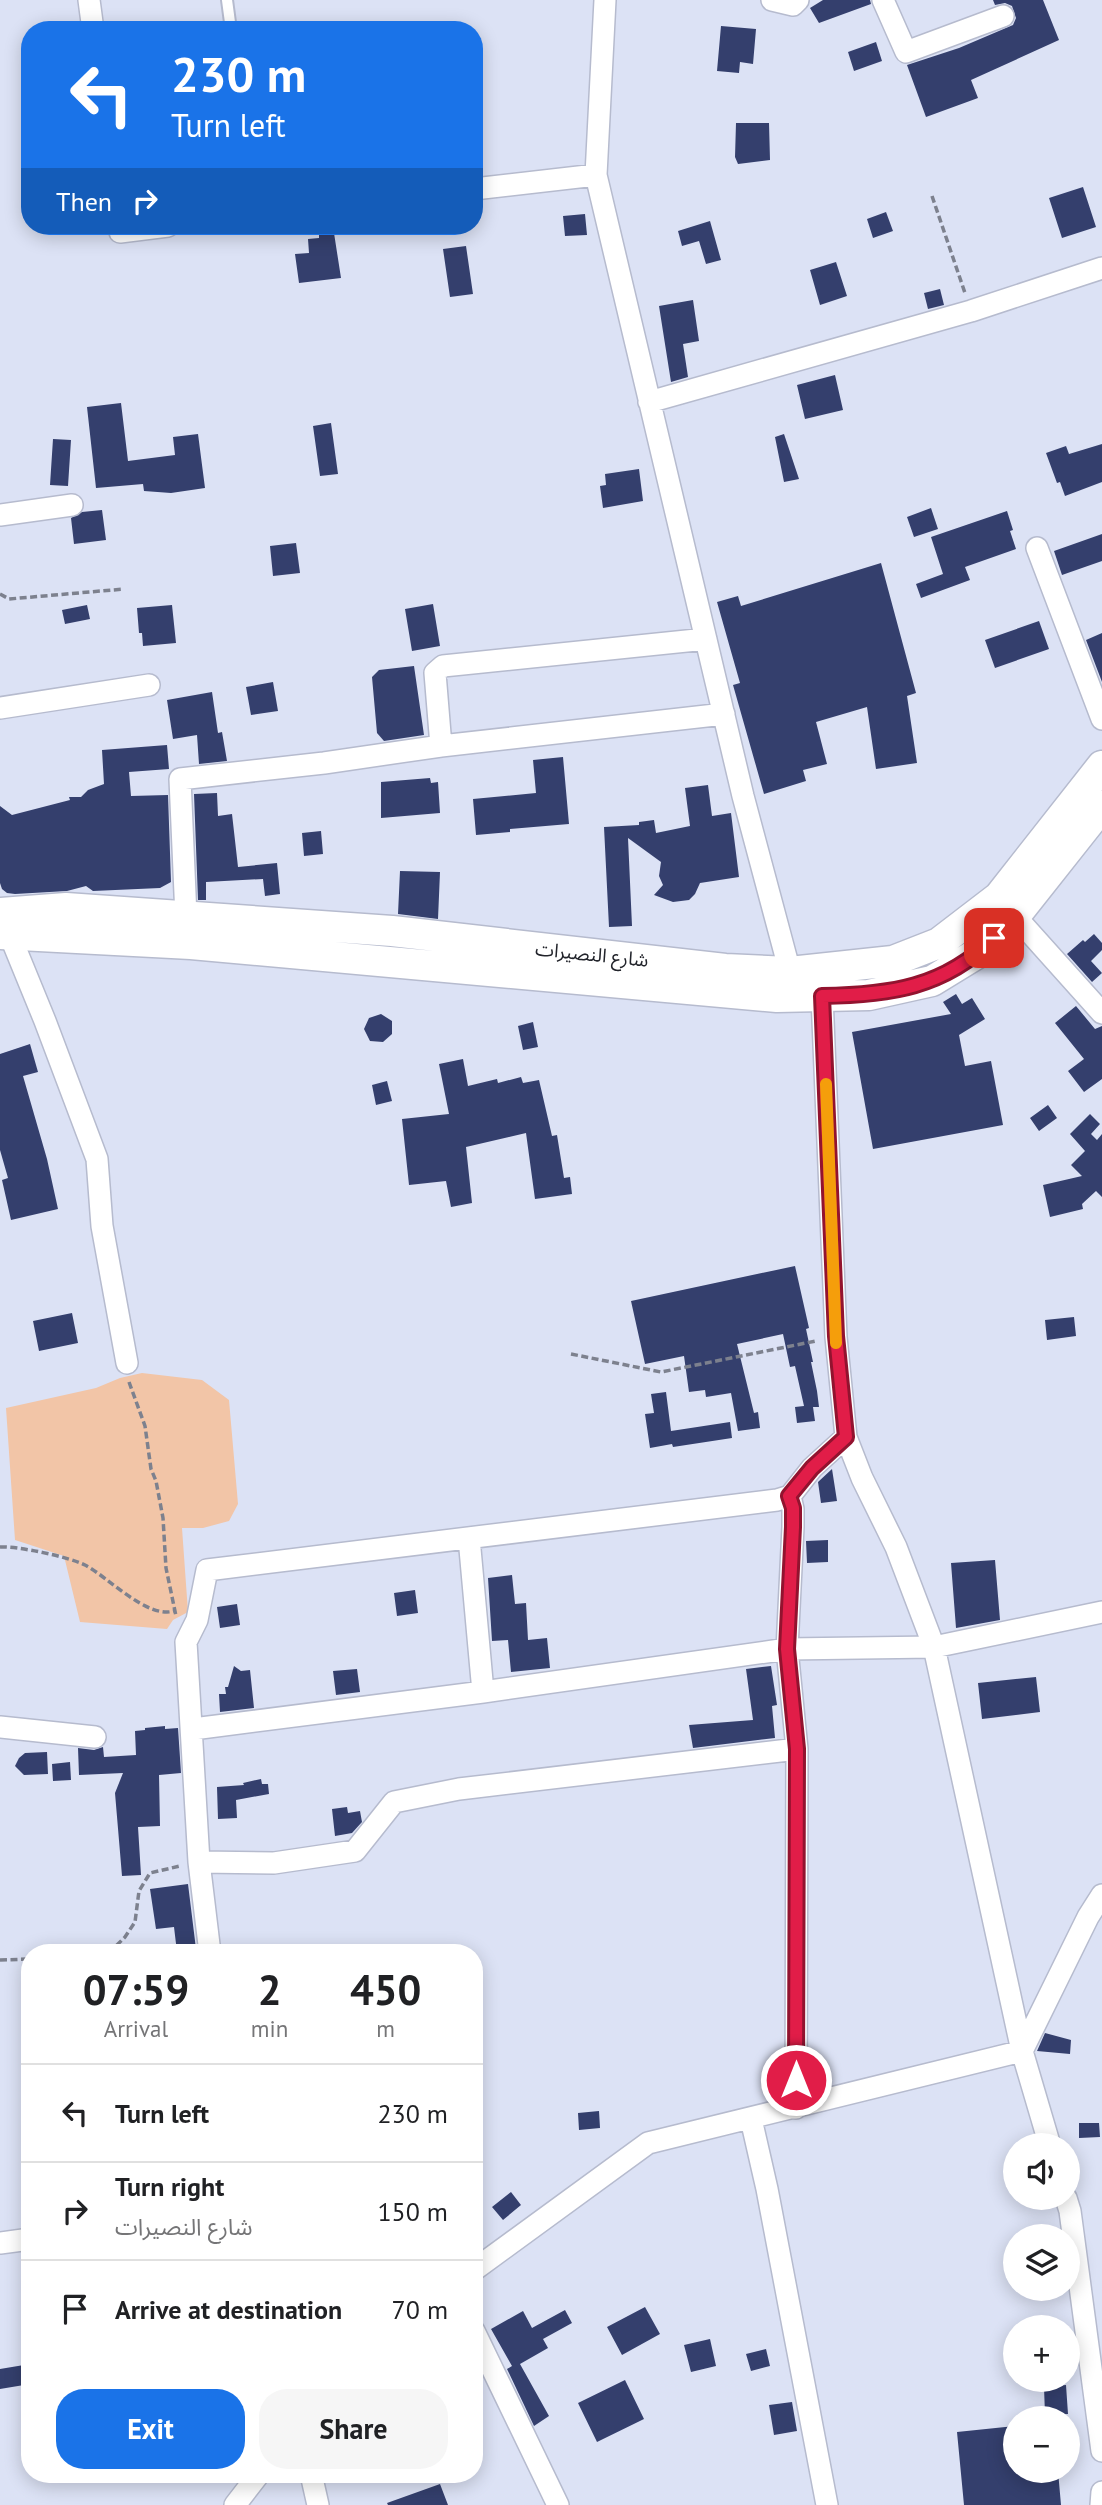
<!DOCTYPE html>
<meta charset="utf-8">
<style>
body{margin:0;font-family:"PT Sans","Noto Sans Arabic",sans-serif;background:#f6f6f6;color:#202124;height:100vh;display:flex;flex-direction:column;font-size:26px;white-space:nowrap}
*{box-sizing:border-box;margin:0}
p{font-size:23px;color:#757577}
.icon{flex:none;width:38px;height:38px;fill:none;stroke:currentColor;stroke-width:2;stroke-linecap:round;stroke-linejoin:round}
.map{position:relative;flex:1;overflow:hidden}
.sheet{position:absolute;left:21px;top:1944px;width:462px;height:539px;display:flex;flex-direction:column;background:#fff;border-radius:28px;box-shadow:0 4px 18px #0003}
.sheet>*{flex:none}
.banner{position:absolute;left:21px;top:21px;width:462px;height:214px;border-radius:28px;box-shadow:0 4px 18px #0003;background:#1a73e8;color:#fff;overflow:hidden}
.tools{position:absolute;left:1003px;top:2133px;display:grid;gap:14px}
.tools a{display:grid;place-items:center;width:77px;height:77px;border-radius:50%;background:#fff;box-shadow:0 4px 18px #0003;font-size:35px}
.pin{position:absolute;display:grid;place-items:center;width:60px;height:60px;color:#fff;margin:-30px;border-radius:14px;box-shadow:0 4px 10px #0006}
.me{position:absolute;width:77px;margin:-38px;rotate:0deg;stroke-linejoin:round;filter:drop-shadow(0 0 5px #0008)}
.turn{display:flex;align-items:center;gap:24px;height:147px;padding:0 35px;font-size:32px}
.turn .icon{width:91px;height:91px;stroke-width:2.5}
.turn b{display:block;font-size:49px;line-height:60px}
.then{display:flex;align-items:center;height:66px;padding:0 35px;background:#0003;gap:14px;font-size:26px}
.eta{display:flex;justify-content:space-evenly;align-items:center;height:119px;text-align:center}
.eta b{font-size:42px;font-weight:700;line-height:49px}
.primary-button{display:flex;gap:14px;margin-top:auto;padding:14px 35px}
.primary-button a{flex:1;height:80px;border-radius:28px;background:#1a73e8;color:#fff;font-size:28px;font-weight:700;line-height:80px;text-align:center}
.primary-button a+a{background:#f6f6f6;color:#202124}
ul{padding:0;list-style:none}
li{display:flex;align-items:center;gap:21px;height:98px;padding:0 35px;border-top:2px solid #e0e0e0}
li div{flex:1}
li b{display:block;font-size:26px}
li em{font-style:normal}
.map>svg:first-child{display:block}
.green{fill:#f2c5a7}
.building{fill:#343f6d}
.lines{fill:none;stroke-linecap:round;stroke-linejoin:round}
.service-casing{stroke:#b6bbce;stroke-width:14}
.minor-casing{stroke:#b6bbce;stroke-width:24}
.secondary-casing{stroke:#b6bbce;stroke-width:33}
.path{stroke:#7d818e;stroke-width:3.5;stroke-dasharray:7 3.5;stroke-linecap:butt}
.service{stroke:#fff;stroke-width:10}
.minor{stroke:#fff;stroke-width:21}
.secondary{stroke:#fff;stroke-width:30}
.route-casing{stroke:#92132f;stroke-width:18}
.route{stroke:#e11d48;stroke-width:12}
.slow{stroke:#f59e0b;stroke-width:12}
.labels{text-anchor:middle;dominant-baseline:central;stroke-width:7;stroke-linejoin:round;paint-order:stroke}
.street-label{font-size:19px;fill:#22242b;stroke:#fff}
</style>
<div class="map">
<svg width="1102" height="2505" viewBox="0 0 1102 2505">
<rect width="100%" height="100%" fill="#dce2f5"/>
<!-- green -->
<path class="green" d="M142,1373L202,1380L229,1400L238,1504L229,1521L203,1528H182L188,1612L173,1620L167,1629L80,1622L64,1556L15,1540L6,1408L96,1388L120,1378Z"/>
<!-- building -->
<path class="building" d="M823,0H870L871,4L819,23L810,8Z
M993,0H1043L1059,40L971,80L978,98L926,117L907,65L959,48L1013,25L1016,18L1012,6L1005,3L995,5Z
M721,26L756,29L753,64L740,62L739,73L717,71Z
M876,42L882,61L854,71L848,52Z
M736,123H769L770,160L738,164L735,157Z
M1083,187L1096,227L1062,238L1049,198Z
M886,212L893,231L873,238L867,219Z
M585,214L587,235L565,236L563,216Z
M710,221L721,260L706,264L699,241L682,246L678,231Z
M334,233L341,278L299,283L295,254L309,253L308,239L319,238V235Z
M466,246L473,294L450,297L443,249Z
M836,262L847,296L820,305L810,270Z
M940,289L944,305L928,309L924,293Z
M693,300L699,341L683,344L688,377L671,382L659,306Z
M835,375L843,410L805,419L797,385Z
M121,403L128,461L175,455L173,437L198,434L205,488L171,493L144,491L143,484L96,488L87,407Z
M331,423L338,474L320,476L313,426Z
M784,434L799,479L784,482L775,437Z
M53,439L71,440L68,486L50,485Z
M1102,444V482L1065,496L1060,482L1057,483L1046,453L1066,446L1069,454Z
M639,469L643,501L603,508L600,486L606,485L605,474Z
M931,508L938,529L914,537L907,517Z
M102,510L106,540L74,544L71,518L82,512Z
M1007,511L1013,530L1010,531L1016,549L965,567L970,580L921,598L916,584L943,574L931,537Z
M1102,534V561L1062,575L1054,551Z
M296,543L300,573L273,576L270,546Z
M881,563L916,693L907,696L917,763L876,769L867,707L816,722L827,764L803,770L806,781L764,794L733,685L740,683L717,602L738,596L741,606Z
M433,604L440,646L412,651L405,609Z
M87,605L90,619L65,624L62,610Z
M172,605L176,643L143,646L142,633H139L137,608Z
M1039,621L1049,649L995,668L985,640Z
M1102,633V682L1086,640Z
M414,666L424,735L384,741L377,733L372,677L379,670Z
M273,682L278,711L251,715L246,687Z
M212,692L218,733L222,732L227,761L199,764L197,735L173,739L167,700Z
M167,745L169,769L129,772L131,796L168,795L171,882L160,888L93,891L86,886L67,891L15,894L7,893L2,889L0,883V806L12,815L70,800L69,797H81L88,790L104,784L102,750Z
M563,757L569,824L510,829V832L476,835L473,799L536,793L533,760Z
M430,778L431,783L438,782L440,813L381,818V782Z
M708,785L712,816L731,813L739,877L700,883L695,894L689,900L673,902L654,895L663,885L659,876L661,862L628,838L632,926L609,927L604,827L639,825V822L654,820L656,833L690,826L685,788Z
M217,793L218,816L232,814L238,867L277,863L280,894L265,896L263,879L206,882V900H198L194,794Z
M321,831L323,854L304,856L302,833Z
M400,871L440,872L438,919L398,914Z
M1094,934L1102,943V950L1091,961L1102,973L1092,982L1067,954L1083,940L1085,942Z
M956,994L962,1004L972,998L985,1019L959,1035L965,1066L991,1061L1003,1125L873,1149L852,1032L951,1014L943,1002Z
M1076,1006L1095,1029L1102,1026V1079L1084,1092L1068,1071L1084,1059L1055,1023Z
M381,1014L392,1021V1034L383,1042L370,1041L364,1029L369,1018Z
M533,1022L538,1047L523,1050L518,1026Z
M30,1044L38,1072L23,1076L47,1159L58,1209L11,1220L2,1180L8,1178L0,1150V1054Z
M463,1059L468,1086L497,1079L498,1083L521,1077L523,1083L539,1080L552,1136L557,1135L564,1178L570,1177L572,1194L535,1199L526,1133L466,1147L472,1203L451,1207L446,1181L409,1185L402,1119L449,1114L439,1064Z
M387,1081L392,1101L376,1105L372,1085Z
M1048,1105L1057,1118L1039,1131L1030,1118Z
M1090,1114L1100,1124L1091,1134L1097,1140L1102,1134V1197L1096,1191L1082,1204L1083,1209L1050,1217L1043,1185L1082,1176L1071,1165L1085,1151L1070,1134Z
M795,1266L809,1328L806,1329L813,1362H811L817,1391L819,1407H813L815,1421L797,1423L795,1407L804,1406L795,1366L790,1367L783,1334L737,1344L754,1413L758,1412L760,1428L738,1431L731,1393L706,1397L705,1390L689,1392L684,1356L645,1364L631,1301Z
M72,1313L78,1343L39,1351L33,1321Z
M1074,1317L1076,1336L1047,1340L1045,1320Z
M666,1392L671,1431L730,1422L732,1438L673,1447L672,1444L650,1448L645,1414L654,1413L651,1394Z
M832,1469L837,1501L821,1503L818,1482Z
M828,1540V1562L807,1563L806,1541Z
M995,1560L1000,1620L956,1628L951,1563Z
M512,1575L515,1604L526,1603L528,1640L547,1638L550,1668L511,1672L508,1640L492,1641L488,1578Z
M415,1590L418,1613L397,1616L394,1593Z
M237,1604L240,1625L220,1628L217,1607Z
M234,1666L241,1671L250,1670L254,1708L220,1712L219,1694H226L225,1687H228Z
M771,1666L777,1705L772,1706L775,1738L693,1748L689,1725L753,1720L746,1669Z
M357,1669L360,1692L336,1695L333,1671Z
M1036,1677L1040,1712L982,1719L978,1683Z
M165,1726V1729L178,1728L181,1773L159,1775L160,1826L138,1827L141,1875L122,1876L115,1793L123,1773L79,1775L78,1748L94,1750L103,1747L104,1757L136,1755L135,1731L145,1730V1728Z
M47,1752L48,1774L24,1775L15,1766L19,1758L25,1753Z
M70,1762L71,1780L53,1781L52,1764Z
M261,1779L262,1784H268L269,1794L236,1800L237,1818L218,1819L217,1787L244,1785L243,1783Z
M347,1807L348,1813L360,1811L362,1822L352,1833L335,1836L332,1809Z
M188,1884L196,1949L177,1952L174,1927L156,1929L150,1889Z
M1045,2033L1071,2040L1070,2054L1037,2051Z
M599,2111L600,2128L579,2130L578,2113Z
M1079,2123H1099L1100,2137L1079,2138Z
M511,2192L521,2205L503,2220L492,2207Z
M645,2307L660,2334L622,2355L607,2327Z
M565,2310L572,2323L543,2339L548,2348L520,2364L549,2416L534,2426L507,2369L512,2366L491,2329L523,2311L532,2328Z
M710,2339L716,2366L691,2372L684,2345Z
M766,2349L770,2366L751,2371L746,2354Z
M30,2364V2384L0,2389V2369Z
M625,2380L644,2419L597,2442L578,2403Z
M1066,2385L1068,2414L1045,2415L1044,2387Z
M792,2402L797,2431L774,2435L769,2405Z
M1015,2426V2471H1058L1061,2505H964L957,2432Z
M440,2484L448,2505H388L387,2503Z"/>
<g class="lines">
<!-- service casing -->
<g class="service-casing">
<path id="service" d="M227,0L231,30"/>
</g>
<!-- minor casing -->
<g class="minor-casing">
<path id="minor" d="M89,0L93,30
M605,0L596,175L743,796L790,972
M772,0L793,5L798,0
M883,0L906,52L1003,16
M474,189L596,175
M119,226L120,232L168,226
M649,402L971,311L1102,268
M0,515L72,505
M1037,548L1102,719
M0,708L149,685
M441,746L435,673L443,666L706,639
M1015,916L1102,1013
M186,917L180,779L324,763L441,746L724,714
M9,933L45,1021L97,1159L102,1226L127,1363
M822,996L836,1337L846,1437L862,1478L896,1547L934,1647L1022,2051L1050,2146
M790,1496L793,1509V1527L787,1649L797,1749L796,2108
M469,1538L483,1692
M0,1727L95,1737
M193,1729L483,1692L787,1649L934,1647L1102,1612
M199,1862L274,1863L355,1851L394,1802L459,1789L797,1749
M210,1953L199,1862L186,1642L197,1620L207,1570L777,1500L790,1496L812,1468L846,1437
M751,2119L767,2189L827,2505
M1066,2198L1070,2211L1102,2451
M0,2243L30,2239
M474,2270L648,2143L1022,2051L1088,1917L1102,1895
M474,2331L558,2505
M311,2474L318,2505
M235,2505L259,2474
M1101,2505L1102,2492"/>
</g>
<!-- secondary casing -->
<g class="secondary-casing">
<path id="secondary" d="M0,913L66,908L392,931L725,969L790,972L893,961L939,943L999,897L1102,766
M0,934L191,944L777,997L869,995L932,981L981,951L1015,916L1102,806"/>
</g>
<!-- path -->
<path class="path" d="M932,196L965,293
M0,594L9,599L124,589
M571,1354L661,1372L816,1341
M129,1382L145,1426L151,1469L156,1481L163,1518L166,1568L176,1616
M0,1547C18,1546 69,1557 85,1565C108,1577 147,1619 174,1611
M109,1953L125,1937L135,1922L139,1891L150,1873L180,1866
M0,1960L30,1959"/>
<!-- service -->
<use href="#service" class="service"/>
<!-- minor -->
<use href="#minor" class="minor"/>
<!-- secondary -->
<use href="#secondary" class="secondary"/>
</g>
<g class="lines">
<!-- route casing -->
<g class="route-casing">
<path id="route" d="M796,2080L797,1749L787,1649L793,1527V1508L789,1496L812,1468L846,1437L836,1336L822,996C889,995 944,988 994,938"/>
</g>
<!-- route -->
<use href="#route" class="route"/>
<!-- slow -->
<path class="slow" d="M826,1084L836,1343"/>
</g>
<g class="labels">
<!-- street labels -->
<g class="street-label">
<text transform="translate(592 954) rotate(6)">شارع النصيرات</text>
</g>
</g>
</svg>
<div class="tools">
<a><svg class="icon" aria-label="sound" viewBox="0 0 24 24"><path d="M4 9h4l5-4v14l-5-4H4zM17 9q2 3 0 6"/></svg></a>
<a><svg class="icon" aria-label="layers" viewBox="0 0 24 24"><path d="M12 4l9 5-9 5-9-5zM3 14l9 5 9-5"/></svg></a>
<a>+</a>
<a>−</a>
</div>
<div class="pin" style="left:994px;top:938px;background:#d93025"><svg class="icon" aria-label="arrive" viewBox="0 0 24 24"><path d="M6 21V4h12l-3 4 3 4H6"/></svg></div>
<svg class="me" style="left:796px;top:2080px" viewBox="-20 -20 40 40"><circle r="17" fill="#e11d48" stroke="#fff" stroke-width="3"/><path d="M0-11L8 9 0 5-8 9z" fill="#fff"/></svg>
<div class="banner">
<div class="turn"><svg class="icon" aria-label="left" viewBox="0 0 24 24"><path d="M17 20v-9H6M10 6l-5 5 5 5"/></svg><div><b>230 m</b>Turn left</div></div>
<div class="then">Then<svg class="icon" aria-label="right" viewBox="0 0 24 24"><path d="M7 20v-9h11M14 6l5 5-5 5"/></svg></div>
</div>
<section class="sheet">
<div class="eta">
<div><b>07:59</b><p>Arrival</p></div>
<div><b>2</b><p>min</p></div>
<div><b>450</b><p>m</p></div>
</div>
<ul>
<li><svg class="icon" aria-label="left" viewBox="0 0 24 24"><path d="M17 20v-9H6M10 6l-5 5 5 5"/></svg><div><b>Turn left</b></div><em>230 m</em></li>
<li><svg class="icon" aria-label="right" viewBox="0 0 24 24"><path d="M7 20v-9h11M14 6l5 5-5 5"/></svg><div><b>Turn right</b><p>شارع النصيرات</p></div><em>150 m</em></li>
<li><svg class="icon" aria-label="arrive" viewBox="0 0 24 24"><path d="M6 21V4h12l-3 4 3 4H6"/></svg><div><b>Arrive at destination</b></div><em>70 m</em></li>
</ul>
<div class="primary-button"><a>Exit</a><a>Share</a></div>
</section>
</div>
